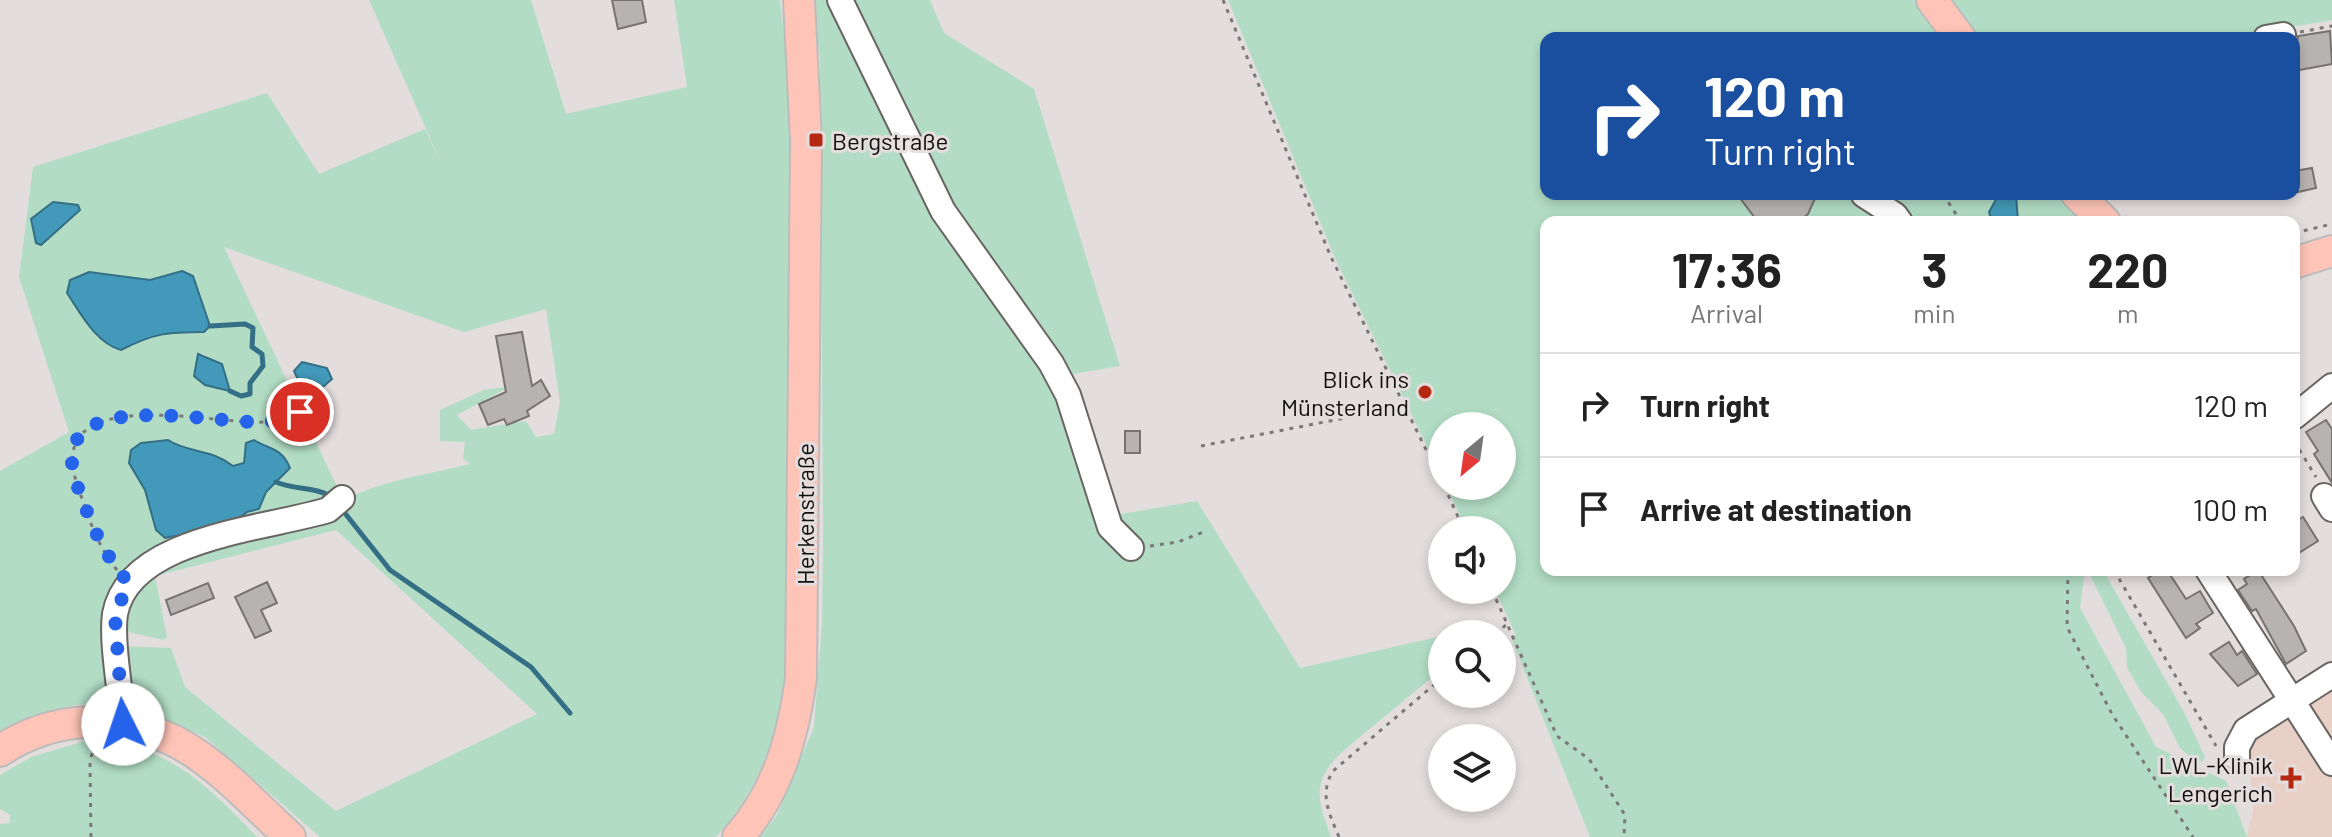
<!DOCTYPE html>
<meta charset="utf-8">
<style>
body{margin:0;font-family:Barlow,sans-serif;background:#f6f6f6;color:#222;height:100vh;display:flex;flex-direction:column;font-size:30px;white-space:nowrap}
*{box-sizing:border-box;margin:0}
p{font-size:26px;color:#767676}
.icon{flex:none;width:44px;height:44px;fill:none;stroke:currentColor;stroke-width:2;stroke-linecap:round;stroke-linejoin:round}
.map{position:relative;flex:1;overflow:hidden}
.panel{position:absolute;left:1540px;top:216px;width:760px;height:360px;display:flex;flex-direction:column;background:#fff;border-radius:16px;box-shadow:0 4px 12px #0003}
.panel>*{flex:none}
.hud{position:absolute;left:1540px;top:32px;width:760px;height:168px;border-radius:16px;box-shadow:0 4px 12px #0003;background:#1a4fa0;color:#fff;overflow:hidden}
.needle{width:52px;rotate:209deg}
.fabs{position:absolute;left:1428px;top:412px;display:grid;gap:16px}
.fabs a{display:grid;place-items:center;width:88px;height:88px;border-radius:50%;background:#fff;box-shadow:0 4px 12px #0003;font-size:40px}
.pin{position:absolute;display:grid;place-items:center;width:68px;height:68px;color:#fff;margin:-34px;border:4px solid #fff;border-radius:50%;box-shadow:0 2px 8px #0007}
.me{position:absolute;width:88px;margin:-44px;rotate:356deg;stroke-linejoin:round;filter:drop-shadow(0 0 6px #0008)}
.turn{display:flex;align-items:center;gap:28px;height:168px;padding:0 32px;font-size:36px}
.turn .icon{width:104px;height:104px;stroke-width:2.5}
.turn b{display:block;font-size:56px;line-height:68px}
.eta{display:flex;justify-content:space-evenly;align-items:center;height:136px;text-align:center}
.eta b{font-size:48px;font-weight:700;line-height:56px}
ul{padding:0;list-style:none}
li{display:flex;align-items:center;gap:24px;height:104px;padding:0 32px;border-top:2px solid #e0e0e0}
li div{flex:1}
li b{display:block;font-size:30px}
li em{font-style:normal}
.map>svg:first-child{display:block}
.medical{fill:#e8d0c7}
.green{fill:#b2ddc4;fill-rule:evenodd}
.water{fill:#4399b9;stroke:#346f86;stroke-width:2}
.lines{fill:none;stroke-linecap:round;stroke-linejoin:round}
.stream{stroke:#346f86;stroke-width:5}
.building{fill:#b7b3b1;stroke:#777371;stroke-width:2}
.minor-casing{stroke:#696563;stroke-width:28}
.major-casing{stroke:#bcbcbc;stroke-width:34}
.path{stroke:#7c7878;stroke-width:3;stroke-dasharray:4 6;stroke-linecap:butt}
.minor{stroke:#fff;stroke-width:24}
.major{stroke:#fec4b7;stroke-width:30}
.route{stroke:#2563eb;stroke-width:14;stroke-dasharray:0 25.2}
.poi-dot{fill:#b52912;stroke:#e3dedd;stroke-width:3}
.labels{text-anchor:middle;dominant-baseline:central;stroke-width:6;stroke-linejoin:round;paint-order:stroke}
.poi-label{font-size:24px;fill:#100e0e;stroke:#e3dedd;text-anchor:end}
.street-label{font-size:24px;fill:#100e0e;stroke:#e3dedd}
</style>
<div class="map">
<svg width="2332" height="837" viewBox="0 0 2332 837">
<rect width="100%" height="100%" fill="#e3dedd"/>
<!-- medical -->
<path class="medical" d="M2332,686V837H2247L2253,811L2248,744Z"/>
<!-- green -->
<path class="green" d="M369,0H531L566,114L687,87L674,0H780L792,104V651C778,725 768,779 716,837H320L205,737L136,707L122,646L171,648L185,687L336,811L537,714L336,530L155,576L167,637L163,640L120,630C110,541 270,534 327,515C339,511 346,498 357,494C392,479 434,473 470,464L463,459L465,442L440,441V410L484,390L511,386L457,415L471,430L526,421L536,437L554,434L560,402L546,309L464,332L224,247L339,491L337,495C314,512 290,514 263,520C227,528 164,542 136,565C86,605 126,686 105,702C99,706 94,703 87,704C59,706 24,716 0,731V471L69,432L19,277L33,167L267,93L319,174L425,129L442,165ZM53,202L78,205L80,210L41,245L36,243L31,219ZM182,271L193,276L210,326L204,332C168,332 153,333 121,350C96,343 81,314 67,293L70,280L89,272L150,280ZM203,354L222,364L230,390L205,385L194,376L197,355ZM156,440C167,440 172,446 182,447C201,450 216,453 232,466L244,463L246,443L255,440C271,450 282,448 290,468L266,492L259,509L247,512L237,520C218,520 208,530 192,534C183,536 175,534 165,538L156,530L145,490L129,464L131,451L141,443Z
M811,0H930L944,33L1034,89L1120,366L1073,374L1115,515L1197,501L1300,668L1442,636V669L1343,751C1311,782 1317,798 1331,837H760L777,815L814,727L822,624L823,529L820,57Z
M1228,0H1922L1950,38H1546V194H2066L2090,222H1546V570H2085L2080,608L2156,747L2226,781L2247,837H1590L1511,637L1516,635L1495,590H1502V530H1467L1446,486H1502V426H1442V477L1335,258Z
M1942,0H2332V20L2230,38H1971Z
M2103,570L2185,714L2205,757L2203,761L2197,763L2180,748L2163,714L2142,693L2127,668L2126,648L2088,571Z
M85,741C166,742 204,782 257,837H0V824L10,823V815L0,809V775L31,757Z"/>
<!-- water -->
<path class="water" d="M1999,194H2016L2018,222H1992L1989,212Z
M53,202L78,205L80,210L41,245L36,243L31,219Z
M182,271L193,276L210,326L204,332C168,332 154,333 121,350C96,343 81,314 67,293L70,280L89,272L150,280Z
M198,354L222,364L230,391L205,385L194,376Z
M302,362L327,368L332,379L323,387L299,382L294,371Z
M168,440C188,453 212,449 233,466L244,463L246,443L254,440C271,450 282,448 290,468L266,492L259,509L247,512L237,520C218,520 208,530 192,534C183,536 175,535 165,538L156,530L145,490L129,463L131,450L141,443Z"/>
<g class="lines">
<!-- stream -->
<path class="stream" d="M210,326L245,324L253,328L252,347L262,354L263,366L250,383V394L241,396L230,391
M276,482C294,490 317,487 332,497
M344,512L390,570L531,667L570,713"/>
</g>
<!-- building -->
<path class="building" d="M612,0H642L646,22L618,29Z
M2330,31L2332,64L2294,71L2298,36Z
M2312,168L2316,188L2294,193V171Z
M1737,194H1817L1808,214L1798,222H1758Z
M522,332L532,386L541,380L550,396L527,411L529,416L507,425L504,419L488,425L479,404L506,392L496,336Z
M2326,420L2332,429V483L2314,454L2318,451L2306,432Z
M1125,431H1140V453H1125Z
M2303,517L2318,541L2294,556V522Z
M2160,570H2167L2186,599L2200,591L2213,613L2196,624L2200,628L2186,638L2148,578Z
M2258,570L2294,626L2306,651L2286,664L2256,609L2252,611L2238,590L2247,584L2244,579Z
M267,582L277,603L261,610L271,631L255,638L235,597Z
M208,583L214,598L171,615L166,600Z
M2229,642L2237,655L2242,651L2257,674L2238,686L2210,654Z"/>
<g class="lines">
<!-- minor casing -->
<g class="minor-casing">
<path id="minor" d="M840,0L943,211L1051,363L1068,395L1110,527L1131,548
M2266,38L2283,35
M1864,195L1895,215L1900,222
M2294,417L2332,386
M2324,496L2332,509
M2208,570L2332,763
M123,724C121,694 111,641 115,614C129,537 267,529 328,510L342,498
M2237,758V747L2246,730L2332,675"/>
</g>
<!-- major casing -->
<g class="major-casing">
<path id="major" d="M1932,0L1960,38
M2077,194L2105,222
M2294,263L2332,251
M0,751C24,734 57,723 87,722C182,719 226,779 290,837
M738,837C778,792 793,737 801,678L806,140L799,0"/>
</g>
<!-- path -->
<path class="path" d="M1223,0L1331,257L1442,482
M2300,32L2332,26
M1943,194L1961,222
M2294,233L2332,224
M2294,441L2316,477
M1201,446L1407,406
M1444,486L1464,530
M1150,546L1178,542L1206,531
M117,570C97,546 88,516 78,487C40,380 211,425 265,422C277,421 289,416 300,412
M2068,570L2067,627L2112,714L2193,837
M2114,570L2216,746
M1492,590L1557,736L1589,759L1625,815L1624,837
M1495,634L1507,624
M91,837L90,762L94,745
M1339,837C1329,813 1319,794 1333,771L1442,678"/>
<!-- minor -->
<use href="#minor" class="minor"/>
<!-- major -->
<use href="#major" class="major"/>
</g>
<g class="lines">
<!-- route -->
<path class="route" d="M123,724L115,617L128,582C101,551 91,523 77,485C40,381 214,425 265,422C277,421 289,416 300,412"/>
</g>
<!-- markers -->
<g class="poi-dot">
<rect x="808" y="132" width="16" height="16" rx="4"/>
<circle cx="1425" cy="392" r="8"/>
<path d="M2287 766h8v8h8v8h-8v8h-8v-8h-8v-8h8z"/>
</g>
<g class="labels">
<!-- poi labels -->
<g class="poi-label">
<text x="832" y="140" text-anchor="start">Bergstraße</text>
<text x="1409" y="378">Blick ins<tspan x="1409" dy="28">Münsterland</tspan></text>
<text x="2273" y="764">LWL-Klinik<tspan x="2273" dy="28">Lengerich</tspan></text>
</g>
<!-- street labels -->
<g class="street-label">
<text transform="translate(804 514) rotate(-90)">Herkenstraße</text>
</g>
</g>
</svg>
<div class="fabs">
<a><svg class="needle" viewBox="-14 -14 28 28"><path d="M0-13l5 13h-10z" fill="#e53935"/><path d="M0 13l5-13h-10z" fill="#767676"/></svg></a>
<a><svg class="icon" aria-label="sound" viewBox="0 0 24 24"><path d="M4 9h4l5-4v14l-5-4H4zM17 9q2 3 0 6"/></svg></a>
<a><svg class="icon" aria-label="search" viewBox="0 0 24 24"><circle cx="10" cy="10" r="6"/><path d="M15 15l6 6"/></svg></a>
<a><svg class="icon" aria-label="layers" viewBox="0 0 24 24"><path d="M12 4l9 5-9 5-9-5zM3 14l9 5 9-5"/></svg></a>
</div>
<div class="pin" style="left:300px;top:412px;background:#d93025"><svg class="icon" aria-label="arrive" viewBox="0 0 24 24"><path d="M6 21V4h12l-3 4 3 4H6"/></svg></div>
<svg class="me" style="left:123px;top:724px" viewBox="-20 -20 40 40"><circle r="19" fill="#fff"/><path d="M0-13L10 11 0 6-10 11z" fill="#2563eb"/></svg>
<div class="hud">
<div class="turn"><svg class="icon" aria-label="right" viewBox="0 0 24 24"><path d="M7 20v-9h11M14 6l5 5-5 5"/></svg><div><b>120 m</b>Turn right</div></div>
</div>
<section class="panel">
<div class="eta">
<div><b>17:36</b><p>Arrival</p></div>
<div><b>3</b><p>min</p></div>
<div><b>220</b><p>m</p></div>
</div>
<ul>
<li><svg class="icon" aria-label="right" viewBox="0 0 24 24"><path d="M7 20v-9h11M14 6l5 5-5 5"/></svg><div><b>Turn right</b></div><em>120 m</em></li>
<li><svg class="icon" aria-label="arrive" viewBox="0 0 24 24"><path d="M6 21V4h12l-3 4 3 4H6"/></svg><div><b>Arrive at destination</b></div><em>100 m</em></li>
</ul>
</section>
</div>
